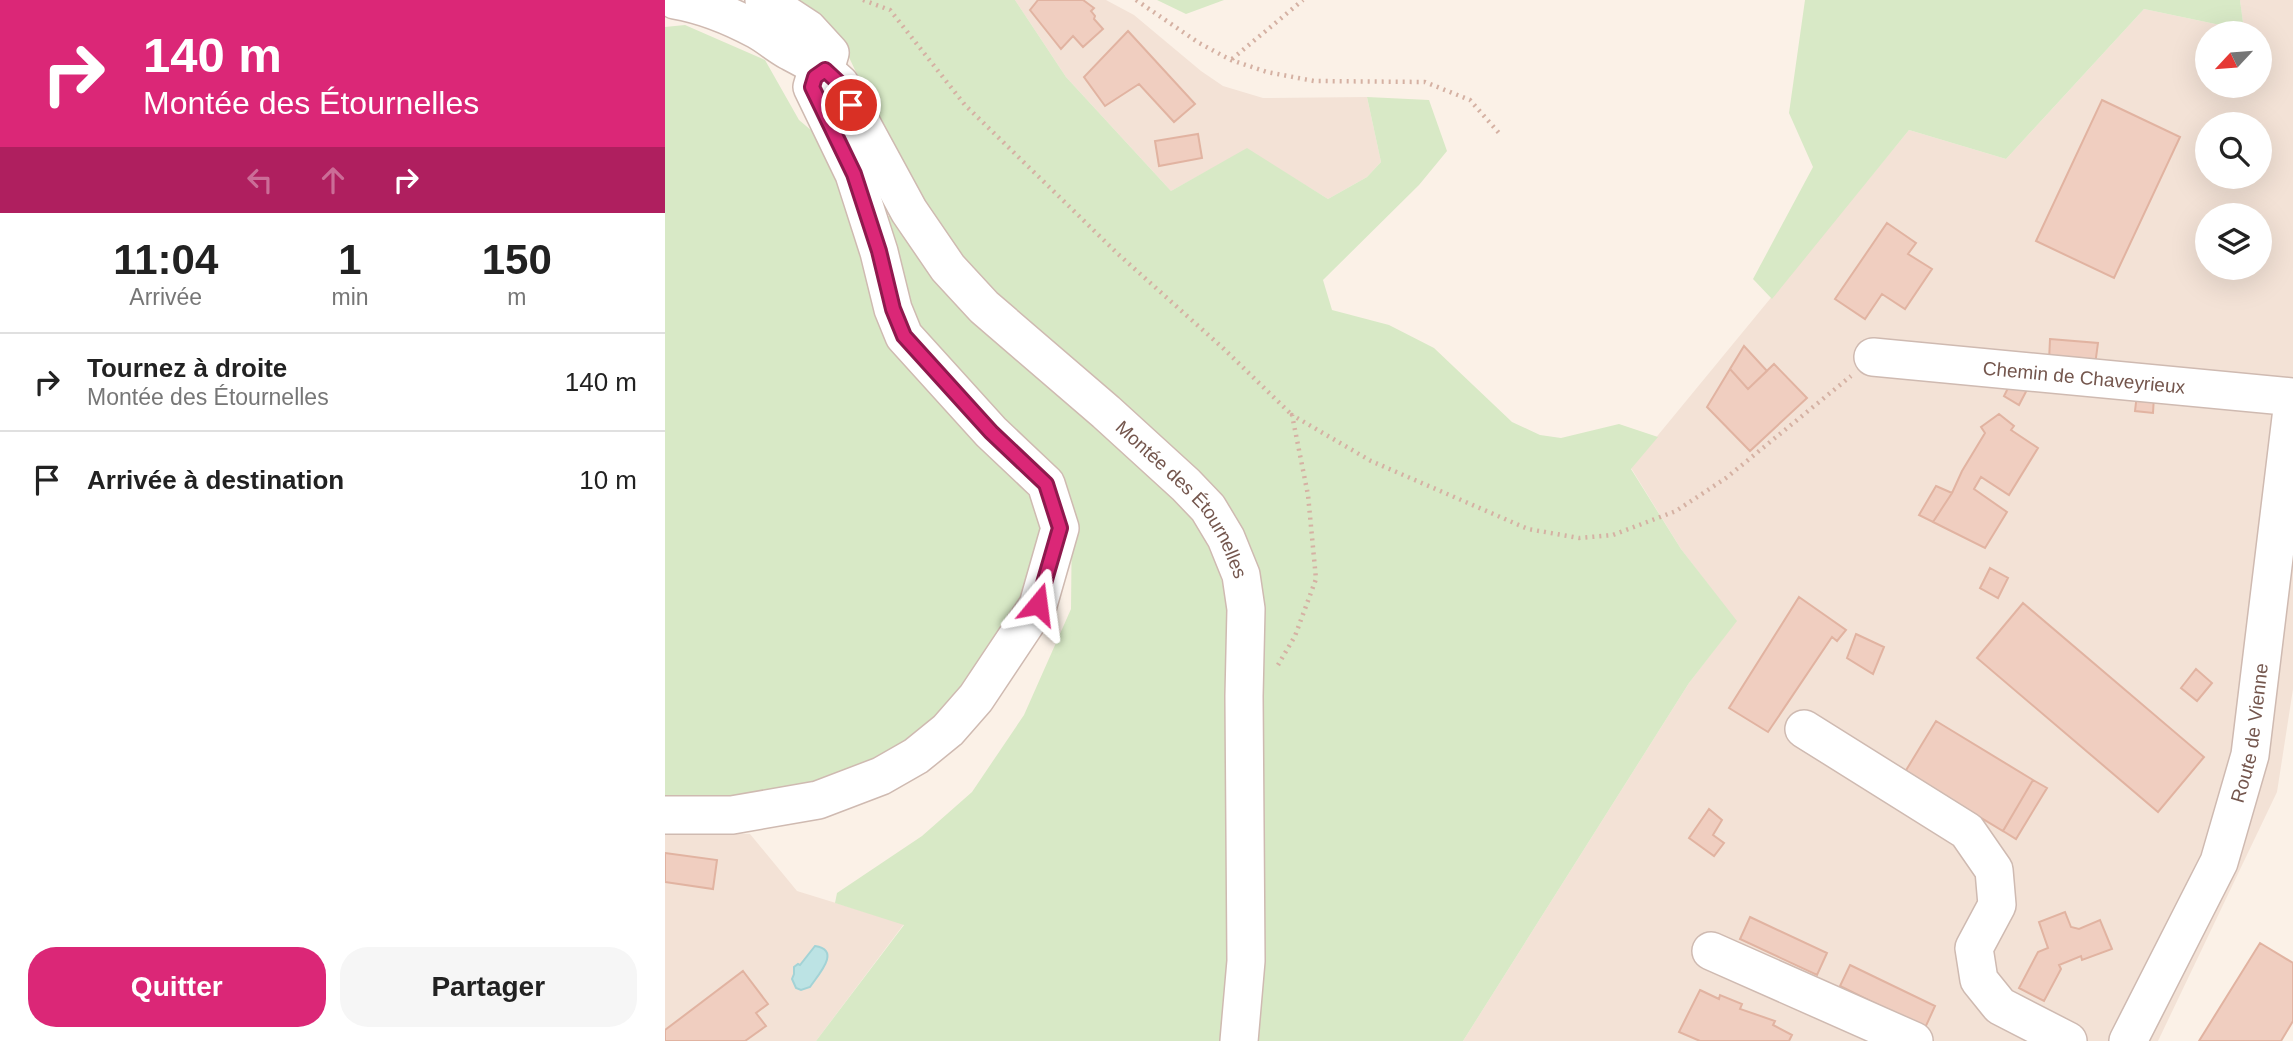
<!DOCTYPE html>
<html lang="fr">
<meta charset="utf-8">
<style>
body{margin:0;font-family:Arial,sans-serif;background:#f6f6f6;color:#222;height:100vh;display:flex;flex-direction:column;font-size:26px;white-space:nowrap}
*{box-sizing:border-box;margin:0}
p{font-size:23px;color:#767676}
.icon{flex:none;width:38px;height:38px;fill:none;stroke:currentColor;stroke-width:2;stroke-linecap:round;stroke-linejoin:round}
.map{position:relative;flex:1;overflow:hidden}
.side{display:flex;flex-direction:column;background:#fff;width:665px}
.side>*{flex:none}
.hud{background:#db2777;color:#fff;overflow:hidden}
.needle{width:46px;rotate:244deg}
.controls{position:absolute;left:1530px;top:21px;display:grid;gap:14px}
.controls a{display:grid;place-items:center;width:77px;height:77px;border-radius:50%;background:#fff;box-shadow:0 7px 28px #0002;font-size:35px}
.pin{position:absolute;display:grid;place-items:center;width:60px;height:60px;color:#fff;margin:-30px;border:4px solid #fff;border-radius:50%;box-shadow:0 2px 7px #0007}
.me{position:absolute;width:77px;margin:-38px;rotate:16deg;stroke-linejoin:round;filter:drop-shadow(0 0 5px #0008)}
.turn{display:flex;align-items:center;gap:24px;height:147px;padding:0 28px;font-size:32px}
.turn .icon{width:91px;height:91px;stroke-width:2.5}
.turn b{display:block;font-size:49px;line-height:60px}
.lanes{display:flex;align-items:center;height:66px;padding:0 28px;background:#0003;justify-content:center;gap:35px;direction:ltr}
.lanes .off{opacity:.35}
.eta{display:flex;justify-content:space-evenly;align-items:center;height:119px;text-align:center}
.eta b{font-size:42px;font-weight:600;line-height:49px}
.primary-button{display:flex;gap:14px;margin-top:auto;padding:14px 28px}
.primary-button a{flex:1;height:80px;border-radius:28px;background:#db2777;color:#fff;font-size:28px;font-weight:600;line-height:80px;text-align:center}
.primary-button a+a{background:#f6f6f6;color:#222}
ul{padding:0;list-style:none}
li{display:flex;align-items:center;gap:21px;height:98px;padding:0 28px;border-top:2px solid #e0e0e0}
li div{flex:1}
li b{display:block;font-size:26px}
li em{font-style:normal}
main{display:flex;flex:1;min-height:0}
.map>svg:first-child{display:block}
.residential{fill:#f3e2d6;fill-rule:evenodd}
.green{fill:#d8e9c6}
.water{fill:#bce3e4;stroke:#a3d3d6;stroke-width:2}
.building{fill:#f0cec0;stroke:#e1b3a1;stroke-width:2}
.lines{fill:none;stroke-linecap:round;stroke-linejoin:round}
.minor-casing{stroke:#cfbab1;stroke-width:40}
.path{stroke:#d5b1a3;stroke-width:4.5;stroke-dasharray:2 5;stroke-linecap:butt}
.minor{stroke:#fff;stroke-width:37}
.route-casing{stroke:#8e194d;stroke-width:18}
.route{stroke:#db2777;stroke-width:12}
.labels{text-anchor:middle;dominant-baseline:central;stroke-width:7;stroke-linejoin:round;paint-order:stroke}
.street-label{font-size:19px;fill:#74564d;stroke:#fef6ed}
</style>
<main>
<section class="side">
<div class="hud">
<div class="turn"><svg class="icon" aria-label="right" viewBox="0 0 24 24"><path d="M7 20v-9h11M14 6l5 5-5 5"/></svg><div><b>140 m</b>Montée des Étournelles</div></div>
<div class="lanes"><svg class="icon off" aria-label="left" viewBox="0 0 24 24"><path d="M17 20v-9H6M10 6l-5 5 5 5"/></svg><svg class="icon off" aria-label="ahead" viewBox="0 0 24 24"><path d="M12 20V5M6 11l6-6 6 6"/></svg><svg class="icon" aria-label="right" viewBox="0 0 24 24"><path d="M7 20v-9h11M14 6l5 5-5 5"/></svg></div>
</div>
<div class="eta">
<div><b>11:04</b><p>Arrivée</p></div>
<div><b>1</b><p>min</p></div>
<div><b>150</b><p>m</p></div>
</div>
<ul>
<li><svg class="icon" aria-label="right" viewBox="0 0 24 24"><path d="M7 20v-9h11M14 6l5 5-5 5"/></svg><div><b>Tournez à droite</b><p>Montée des Étournelles</p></div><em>140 m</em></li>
<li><svg class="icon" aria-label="arrive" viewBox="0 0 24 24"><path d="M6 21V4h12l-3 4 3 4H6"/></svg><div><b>Arrivée à destination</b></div><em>10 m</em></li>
</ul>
<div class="primary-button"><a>Quitter</a><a>Partager</a></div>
</section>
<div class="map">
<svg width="1628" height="1041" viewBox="0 0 1628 1041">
<rect width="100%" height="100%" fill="#fbf1e7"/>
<!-- residential -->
<path class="residential" d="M350,0H441L469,15L536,71L558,86L598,98L702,97L716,162L702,177L663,199L582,149L506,191L401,77Z
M1575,0H1628V689L1612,792L1493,1041H798L1024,683L1071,621L1016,549L966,468L1244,130L1341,159L1479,9L1579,30ZM1542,33H1594V86H1542ZM1542,124H1594V177H1542ZM1542,215H1594V268H1542Z
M0,831L85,834L132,891L239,924L151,1041H0Z"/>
<!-- green -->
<path class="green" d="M117,0H350L401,77L506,191L582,148L663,199L702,177L716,162L702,97L764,100L782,151L754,185L658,280L667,310L724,325L769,348L847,422L875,435L896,438L954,424L993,437L966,469L1016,549L1072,621L1024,683L798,1041H586L590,565L571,516L539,477L350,311L292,250L243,183L182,53Z
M492,0H559L521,14Z
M1140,0H1575L1579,30L1479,9L1341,159L1244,130L1107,299L1088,279L1148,167L1124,113Z
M20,25L100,60L134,120L160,142L237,348L359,489L374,509L381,532L368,595L273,727L142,797L0,803V27Z
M231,214L521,507C541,539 557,571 564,608L568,950L557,1041H151L239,925L170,903L172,893L257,836L307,792L359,715L406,609L407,512L243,317L220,217Z"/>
<!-- water -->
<path class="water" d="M150,946C177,950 153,975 145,987L136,990L131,988L127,979L129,974V967L133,964L135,965Z"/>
<!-- building -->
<path class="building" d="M373,0H418L429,8L426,11L430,16L429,19L438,29L418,47L408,36L396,49L365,10Z
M463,31L530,104L509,122L474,84L440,106L419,77Z
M1437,100L1515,137L1449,278L1371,241Z
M533,134L537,158L494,166L490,141Z
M1222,223L1251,243L1243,254L1267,269L1240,309L1217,294L1200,319L1170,299Z
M1385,339L1433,343L1430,365L1384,361Z
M1079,346L1102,371L1083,389L1065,369Z
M1109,364L1142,398L1085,451L1042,407L1065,369L1083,389Z
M1348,378L1367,380L1354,405L1339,396Z
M1472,394L1489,396L1488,413L1470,411Z
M1334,414L1349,426L1346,430L1373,448L1344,495L1316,477L1309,489L1342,512L1320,548L1268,522L1287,493L1297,471L1320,433L1316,427Z
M1271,486L1287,493L1268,522L1254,515Z
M1325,568L1343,578L1333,598L1315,588Z
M1134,597L1181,630L1172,641L1167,637L1103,732L1064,708Z
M1358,603L1539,757L1493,812L1312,658Z
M1191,634L1219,647L1208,674L1182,658Z
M1531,669L1547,683L1532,701L1516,688Z
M1271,721L1368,780L1338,831L1240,772Z
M1368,780L1382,788L1351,839L1338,831Z
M1044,809L1057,820L1048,835L1059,843L1049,856L1024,838Z
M0,853L52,860L48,889L0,882Z
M1400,912L1406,927L1414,929L1435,920L1447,949L1417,960L1416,956L1394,965L1396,969L1379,1001L1354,988L1373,952L1383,948L1374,922Z
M1085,917L1162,953L1152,975L1075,939Z
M1595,943L1628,963V1021L1616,1041H1534Z
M1185,965L1270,1006L1260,1028L1175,986Z
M78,971L103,1004L91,1013L101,1026L80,1041H0V1030Z
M1035,990L1054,999L1055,995L1077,1004L1075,1009L1110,1021L1108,1025L1127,1035L1124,1041H1035L1014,1032Z"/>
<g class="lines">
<!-- minor casing -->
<g class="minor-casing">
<g id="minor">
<path id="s1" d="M10,0C39,5 66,16 92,30C103,36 113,45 124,51C143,61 159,69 175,84L244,211L283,268L319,307L441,412L521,485L543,508L561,538L576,575L581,609L579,696L581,961L574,1041"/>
<path id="s2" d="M1208,357L1628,397"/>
<path d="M1139,729L1302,831L1329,870L1332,905L1309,948L1314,980L1335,1006L1403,1041"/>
<path d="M0,815H67L153,800L216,776L251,756L283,730L311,698L373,605L395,528L381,484L326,432L239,336L228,309L214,252L189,174L147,87L150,77L160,70L165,53L143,29L99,0"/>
<path d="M1046,951L1249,1041"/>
<path id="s3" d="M1463,1041L1554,862L1585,755L1628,401"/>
</g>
</g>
<!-- path -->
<path class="path" d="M198,0L225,10L300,105L453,254L559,349L627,415
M471,0L534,43L566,60L602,72L649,81L760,82L805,100L834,133
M567,59L638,0
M613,665L630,636L651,579L643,495L627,415L706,461L863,529L914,538L948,535L1011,511L1061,478L1186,376"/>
<!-- minor -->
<use href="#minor" class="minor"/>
</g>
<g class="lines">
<!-- route casing -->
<g class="route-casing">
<path id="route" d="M186,105L174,83L160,70L150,77L147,87L189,174L214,251L228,309L239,336L326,432L381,484L395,528L373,604"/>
</g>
<!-- route -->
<use href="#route" class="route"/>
</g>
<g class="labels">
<!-- street labels -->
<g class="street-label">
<text stroke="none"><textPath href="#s2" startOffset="212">Chemin de Chaveyrieux</textPath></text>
<text stroke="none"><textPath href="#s1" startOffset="732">Montée des Étournelles</textPath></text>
<text stroke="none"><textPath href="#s3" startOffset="334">Route de Vienne</textPath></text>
</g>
</g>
</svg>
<div class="controls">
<a><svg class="needle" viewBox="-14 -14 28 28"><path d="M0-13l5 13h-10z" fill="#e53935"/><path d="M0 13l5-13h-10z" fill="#767676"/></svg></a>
<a><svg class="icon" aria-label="search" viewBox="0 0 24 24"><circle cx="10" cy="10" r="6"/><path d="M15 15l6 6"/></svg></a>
<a><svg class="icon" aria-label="layers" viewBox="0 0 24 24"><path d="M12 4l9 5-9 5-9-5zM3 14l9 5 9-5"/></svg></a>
</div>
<div class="pin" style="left:186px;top:105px;background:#d93025"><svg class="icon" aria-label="arrive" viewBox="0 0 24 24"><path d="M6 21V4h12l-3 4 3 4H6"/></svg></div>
<svg class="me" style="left:373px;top:604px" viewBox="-20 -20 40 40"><path d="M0-17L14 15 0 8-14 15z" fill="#db2777" stroke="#fff" stroke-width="4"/></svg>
</div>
</main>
